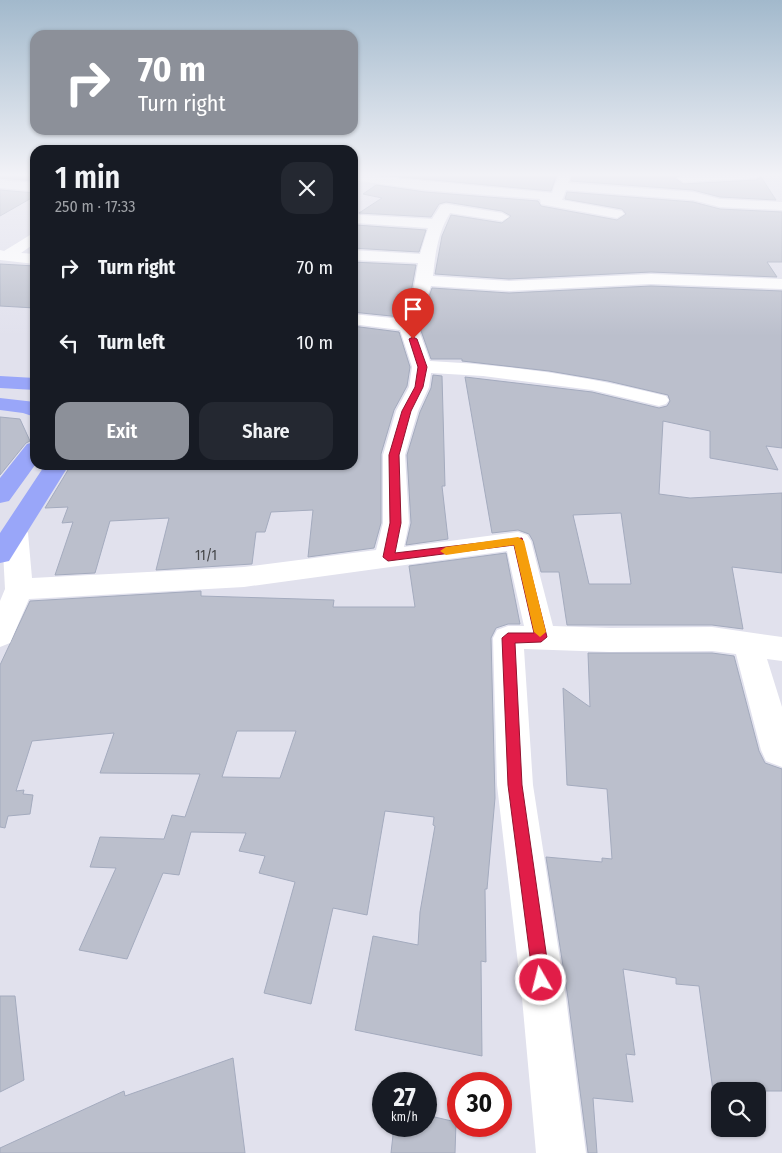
<!DOCTYPE html>
<meta charset="utf-8">
<style>
body{margin:0;font-family:"Fira Sans Condensed",sans-serif;background:#242831;color:#f1f3f6;height:100vh;display:flex;flex-direction:column;font-size:19px;white-space:nowrap}
*{box-sizing:border-box;margin:0}
p{font-size:16px;color:#9ea1a6}
.icon{flex:none;width:28px;height:28px;fill:none;stroke:currentColor;stroke-width:2;stroke-linecap:round;stroke-linejoin:round}
.map{position:relative;flex:1;overflow:hidden}
.panel{position:absolute;left:30px;top:145px;width:328px;height:325px;display:flex;flex-direction:column;background:#171b24;border-radius:15px;box-shadow:0 1px 4px #0004}
.panel>*{flex:none}
.guide{position:absolute;left:30px;top:30px;width:328px;height:105px;border-radius:15px;box-shadow:0 1px 4px #0004;background:#8c9099;color:#fff;overflow:hidden}
.controls{position:absolute;left:711px;top:1082px;display:grid;gap:10px}
.controls a{display:grid;place-items:center;width:55px;height:55px;border-radius:10px;background:#171b24;box-shadow:0 1px 4px #0004;font-size:25px}
.speed{position:absolute;left:372px;top:1072px;display:flex;gap:10px;font-size:25px;font-weight:700;text-align:center}
.speed>*{display:grid;place-content:center;width:65px;height:65px;border-radius:50%;background:#171b24;box-shadow:0 1px 4px #0004;line-height:1}
.speed small{font-size:12px;font-weight:400}
.speed .limit{border:8px solid #d22;background:#fff;color:#111}
.pin{position:absolute;display:grid;place-items:center;width:42px;height:42px;color:#fff;margin:-51px -21px;border-radius:50% 50% 50% 0;rotate:-45deg;box-shadow:0 0 5px #0007}
.pin .icon{rotate:45deg}
.me{position:absolute;width:55px;margin:-28px;rotate:352deg;stroke-linejoin:round;filter:drop-shadow(0 0 4px #0008)}
.turn{display:flex;align-items:center;gap:18px;height:105px;padding:0 25px;font-size:22px}
.turn .icon{width:65px;height:65px;stroke-width:2.5}
.turn b{display:block;font-size:35px;line-height:42px}
.round{display:grid;place-items:center;flex:none;width:52px;height:52px;border-radius:15px;background:#242831}
.headline{display:flex;align-items:center;justify-content:space-between;height:85px;padding:0 25px}
h1{font-size:30px;font-weight:600;line-height:38px}
.action{display:flex;gap:10px;margin-top:auto;padding:10px 25px}
.action a{flex:1;height:58px;border-radius:15px;background:#8c9099;color:#fff;font-size:20px;font-weight:600;line-height:58px;text-align:center}
.action a+a{background:#242831;color:#f1f3f6}
ul{padding:0;list-style:none}
li{display:flex;align-items:center;gap:15px;height:75px;padding:0 25px}
li div{flex:1}
li b{display:block;font-size:19px}
li em{font-style:normal}
.map>svg:first-child{display:block}
.building{fill:#bbbfcc;stroke:#a4abbe;fill-rule:evenodd}
.lines{fill:none;stroke-linecap:round;stroke-linejoin:round}
.minor{fill:#fff;fill-rule:evenodd}
.major{fill:#99a6f9;fill-rule:evenodd}
.route{fill:#e11d48;stroke:#92132f}
.slow{fill:#f59e0b}
.labels{text-anchor:middle;dominant-baseline:central;stroke-width:4;stroke-linejoin:round;paint-order:stroke}
.number-label{font-size:14px;fill:#434447}
</style>
<div class="map">
<svg width="782" height="1153" viewBox="0 0 782 1153">
<rect width="100%" height="100%" fill="#e1e1ed"/>
<!-- building -->
<path class="building" d="M0,174H35V181L0,178Z
M393,174H557L551,191L391,176Z
M573,174H681L675,178L683,184L756,180L761,177L776,200L720,197L693,190L571,181Z
M376,185L425,192L538,201L541,206L617,220L626,214L622,209L565,199L567,192L693,202L720,209L782,212V262H767L777,277L651,272L509,279L435,274L442,236L451,215L502,223L511,216L502,211L446,202L439,204L431,217L359,213L382,198L363,194Z
M0,190L35,193V196L0,216Z
M352,224L356,225L426,230L419,252L352,248Z
M352,262L416,265L411,292L401,317L352,312Z
M0,264L35,266V308L0,306Z
M651,286L782,291V448L766,446L778,470L710,458V431L663,421L659,494L690,498L782,493V573L732,567L743,629L712,625H567L559,572H541L533,541L529,534L518,530L492,533L465,377L592,392L659,408L667,406L670,401L668,395L608,381L549,371L462,361V359H431L419,325L432,288L509,293ZM621,513L631,584H589L573,515Z
M352,326L399,332L410,367L407,386L394,410L381,454V523L374,548L308,557L313,510L271,512L265,532H256L252,564L156,570L169,518L110,521L95,573L55,575L73,522L62,523L68,507L45,508L71,465H352Z
M433,375L442,376L445,486H442L448,539L406,545L411,523L407,455L420,412L431,388Z
M0,417L20,419L30,441L26,443L0,475Z
M506,553L520,624H508L496,628L491,638L495,798L487,889H485L486,962L481,961L482,1056L355,1030L373,936L418,945L420,912L435,826L433,825L434,817L385,811L367,915L333,908L311,1004L264,993L295,882L259,873L265,856L239,851L246,833L191,832L179,875L163,873L127,959L79,950L116,868L90,867L100,837L164,839L172,815L185,817L200,774L100,773L114,733L32,741L16,791L24,790L23,794L33,795L30,814L8,816L5,828L0,827V665L30,601L201,591V596L334,600L333,607H415L409,566ZM237,731H296L280,778L222,777Z
M588,653H712L734,656L759,751L765,763L782,769V1091H713L699,986L676,984V978L623,969L635,1055L626,1054L633,1102L593,1098L597,1153H588L568,998L546,857L602,862V858L612,859L607,789L567,785L563,688L590,707Z
M0,996H15L24,1080L0,1092Z
M233,1058L245,1153H0V1148L124,1091L125,1096Z
M426,1115L456,1122L455,1153H391L394,1126H426Z"/>
<g class="lines">
<!-- minor -->
<path class="minor" d="M352,174L552,193L559,174H571L568,183L693,192L720,199L782,202V210L720,207L693,200L566,190L562,200L622,211L624,214L617,218L546,205L541,204L540,199L425,190L352,180Z
M686,174H762L756,178L683,182L677,178Z
M0,180L35,183V191L0,188Z
M446,204L502,213L509,217L502,221L450,213C438,232 435,254 433,276L509,281L651,274L782,279V289L651,284L509,291L431,286L417,325L430,361C510,365 588,376 666,396L669,400L666,404L659,406L592,390L483,376L431,373L429,387L418,411L405,455L409,523L404,547L518,532L527,535L531,541L553,626L610,628L712,627L782,637V661L767,659L782,707V767L766,761L761,750L736,654L712,651L610,652L524,649L533,785L566,998L586,1153H536L522,998L497,785L493,638L497,630L508,626H524L507,551L244,587L29,599L10,643L0,647V601L5,589L2,533L6,527L15,524L24,527L28,533L32,578L244,567L376,550L383,523V455L396,411L409,387L412,367L400,330L352,324V314L402,319L413,293L418,263L352,260V250L420,254L428,228L356,223L352,222V211L360,215L432,219L441,205Z
M35,232V243L21,253L35,254V264L0,260V250L4,251Z"/>
<!-- major -->
<path class="major" d="M0,376L35,378V390L0,388Z
M0,398L35,402V417L23,413L0,410Z
M35,442V465L9,501L0,503V478L27,444Z
M45,465H69L9,561L0,563V533Z"/>
</g>
<!-- sky -->
<linearGradient id="sky" x2="0" y2="1"><stop stop-color="#a2b9cc"/><stop offset="0.52" stop-color="#f2f2f7"/><stop offset="1" stop-color="#f2f2f7" stop-opacity="0"/></linearGradient>
<rect width="782" height="336" fill="url(#sky)"/>
<!-- route -->
<path class="route" d="M413,337L417,339L427,367L423,387L411,411L399,455L401,523L395,553L522,538L547,637L541,642L515,643L522,785L550,980L548,986L541,989L535,986L533,980L508,785L502,638L508,633H534L514,545L388,561L383,557L390,523L389,455L402,411L415,387L418,367L409,339Z"/>
<!-- slow -->
<path class="slow" d="M518,537L524,541L546,632L540,637L534,632L514,545L446,555L440,551L446,547Z"/>
<g class="labels">
<!-- number labels -->
<g class="number-label">
<text x="206" y="555">11/1</text>
</g>
</g>
</svg>
<div class="controls">
<a><svg class="icon" aria-label="search" viewBox="0 0 24 24"><circle cx="10" cy="10" r="6"/><path d="M15 15l6 6"/></svg></a>
</div>
<div class="speed"><div>27<small>km/h</small></div><div class="limit">30</div></div>
<div class="pin" style="left:413px;top:339px;background:#d93025"><svg class="icon" aria-label="arrive" viewBox="0 0 24 24"><path d="M6 21V4h12l-3 4 3 4H6"/></svg></div>
<svg class="me" style="left:541px;top:980px" viewBox="-20 -20 40 40"><circle r="17" fill="#e11d48" stroke="#fff" stroke-width="3"/><path d="M0-11L8 9 0 5-8 9z" fill="#fff"/></svg>
<div class="guide">
<div class="turn"><svg class="icon" aria-label="right" viewBox="0 0 24 24"><path d="M7 20v-9h11M14 6l5 5-5 5"/></svg><div><b>70 m</b>Turn right</div></div>
</div>
<section class="panel">
<div class="headline"><div><h1>1 min</h1><p>250 m · 17:33</p></div><a class="round"><svg class="icon" aria-label="close" viewBox="0 0 24 24"><path d="M6 6l12 12M18 6L6 18"/></svg></a></div>
<ul>
<li><svg class="icon" aria-label="right" viewBox="0 0 24 24"><path d="M7 20v-9h11M14 6l5 5-5 5"/></svg><div><b>Turn right</b></div><em>70 m</em></li>
<li><svg class="icon" aria-label="left" viewBox="0 0 24 24"><path d="M17 20v-9H6M10 6l-5 5 5 5"/></svg><div><b>Turn left</b></div><em>10 m</em></li>
</ul>
<div class="action"><a>Exit</a><a>Share</a></div>
</section>
</div>
